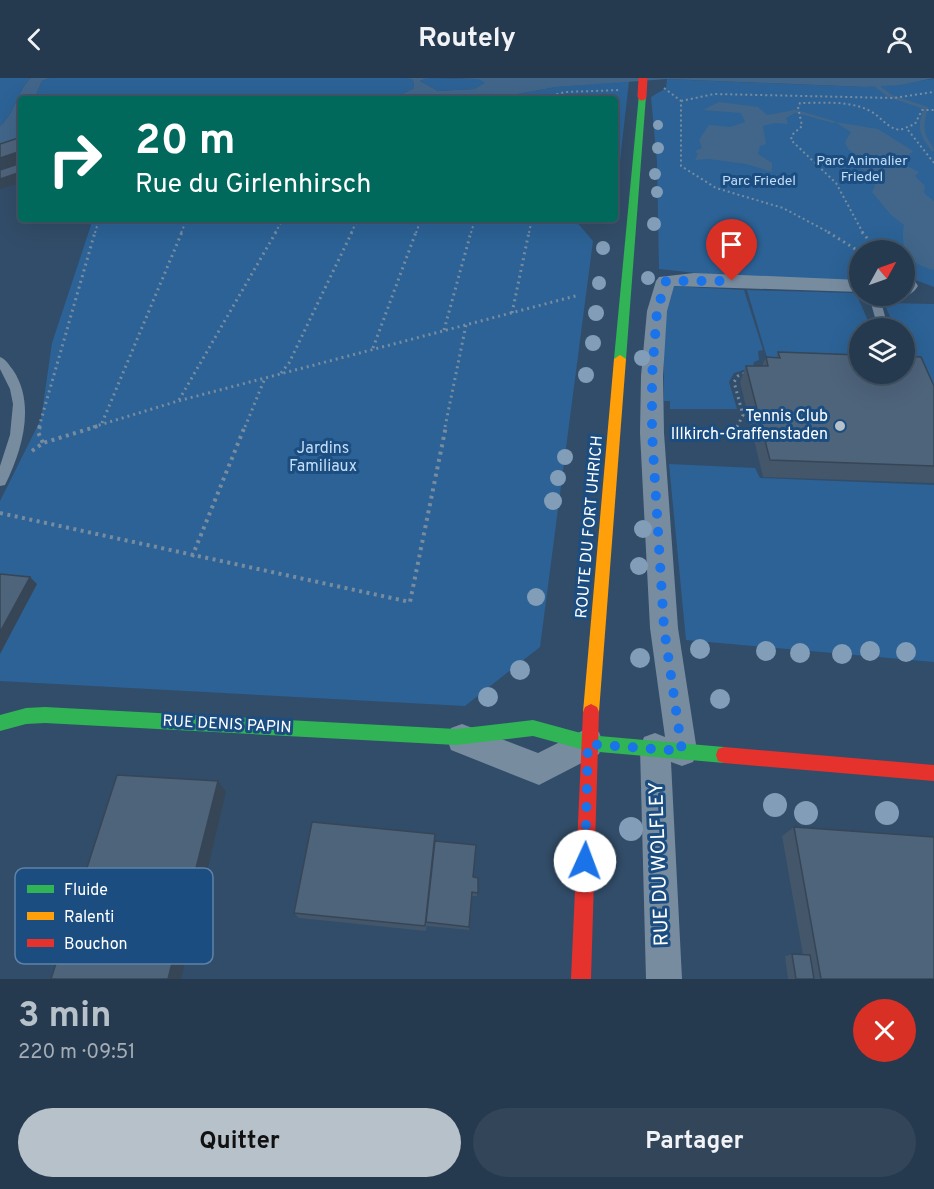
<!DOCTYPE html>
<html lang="fr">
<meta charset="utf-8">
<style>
body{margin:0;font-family:Overpass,sans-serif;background:#324559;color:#f1f3f6;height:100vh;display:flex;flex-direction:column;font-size:22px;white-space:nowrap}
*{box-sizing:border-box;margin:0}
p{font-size:20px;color:#a4adb7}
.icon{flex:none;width:33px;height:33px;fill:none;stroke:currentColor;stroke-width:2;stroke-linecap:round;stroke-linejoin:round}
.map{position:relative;height:901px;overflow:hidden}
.drawer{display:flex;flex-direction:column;background:#263a4f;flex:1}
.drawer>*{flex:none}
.guide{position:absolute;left:18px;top:18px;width:600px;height:126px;border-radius:6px;box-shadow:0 6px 24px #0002,0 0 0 2px #425466;background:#00695c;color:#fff;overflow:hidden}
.needle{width:39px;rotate:50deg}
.buttons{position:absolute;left:849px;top:162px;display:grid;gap:12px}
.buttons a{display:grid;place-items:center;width:66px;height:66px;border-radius:50%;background:#263a4f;box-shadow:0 6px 24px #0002,0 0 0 2px #425466;font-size:30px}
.pin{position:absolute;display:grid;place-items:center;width:51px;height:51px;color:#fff;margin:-62px -26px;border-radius:50% 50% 50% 0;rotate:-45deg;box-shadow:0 0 6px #0007}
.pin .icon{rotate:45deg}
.me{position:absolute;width:66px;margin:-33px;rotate:2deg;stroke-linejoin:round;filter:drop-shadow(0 0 4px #0008)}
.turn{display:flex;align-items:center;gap:21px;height:126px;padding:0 18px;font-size:27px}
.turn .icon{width:78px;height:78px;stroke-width:2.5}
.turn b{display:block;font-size:42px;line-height:51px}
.round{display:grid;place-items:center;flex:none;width:63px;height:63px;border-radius:32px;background:#324559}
.summary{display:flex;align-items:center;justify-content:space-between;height:102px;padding:0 18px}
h1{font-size:36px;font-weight:700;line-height:45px;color:#b7c1ca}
.primary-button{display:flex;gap:12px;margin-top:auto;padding:12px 18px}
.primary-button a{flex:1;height:69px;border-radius:36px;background:#b7c1ca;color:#111;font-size:24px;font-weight:700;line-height:69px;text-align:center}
.primary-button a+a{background:#324559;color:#f1f3f6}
header{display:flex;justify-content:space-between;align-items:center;height:78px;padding:0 18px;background:#263a4f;font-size:27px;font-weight:700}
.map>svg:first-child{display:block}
.green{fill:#2c6296}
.water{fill:#41668a}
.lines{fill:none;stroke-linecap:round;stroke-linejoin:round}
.stream{fill:#41668a;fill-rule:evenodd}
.path-far2{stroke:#788ca0;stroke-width:2;stroke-dasharray:2 3;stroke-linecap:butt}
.path-far1{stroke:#788ca0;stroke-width:3;stroke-dasharray:2 4;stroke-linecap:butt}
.path{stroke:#788ca0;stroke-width:4;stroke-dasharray:3 4.5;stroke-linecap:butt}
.lane{fill:#788ca0;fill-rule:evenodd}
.street{fill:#788ca0;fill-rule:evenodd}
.fast{fill:#30b455;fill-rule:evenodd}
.slow{fill:#ff9f0a;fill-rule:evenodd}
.jam{fill:#e5322d;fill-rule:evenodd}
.jam-bridge{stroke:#e5322d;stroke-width:9}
.tree{fill:#829db7}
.wall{fill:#43566a}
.shaded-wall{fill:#374656}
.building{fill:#4e647b;stroke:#374656;stroke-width:1.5}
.route{stroke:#1a73e8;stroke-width:10;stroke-dasharray:0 18}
.poi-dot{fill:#b7c1ca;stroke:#1b4d80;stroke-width:2}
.labels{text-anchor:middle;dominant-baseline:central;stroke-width:6;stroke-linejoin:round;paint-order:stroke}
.far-park-label{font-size:14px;fill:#c3def7;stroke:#1b4d80}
.poi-label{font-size:16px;fill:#fff;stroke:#1b4d80;text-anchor:end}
.park-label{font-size:16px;fill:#c3def7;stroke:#1b4d80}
.street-label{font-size:16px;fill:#fff;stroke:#1b4d80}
.near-street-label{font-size:20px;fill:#fff;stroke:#1b4d80}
.key{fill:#1b4d80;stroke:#5f82a6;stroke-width:1.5}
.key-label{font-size:16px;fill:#fff}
</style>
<header><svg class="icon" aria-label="back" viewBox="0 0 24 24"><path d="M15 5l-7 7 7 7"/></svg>Routely<svg class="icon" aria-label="person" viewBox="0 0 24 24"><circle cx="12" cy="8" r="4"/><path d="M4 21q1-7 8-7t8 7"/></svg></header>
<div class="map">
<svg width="934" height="901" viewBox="0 0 934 901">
<rect width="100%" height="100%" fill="#324d69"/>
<!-- green -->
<path class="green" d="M0,0H31C17,13 15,36 0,48Z
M49,0H407L413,2L414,10L394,21H34L42,3Z
M427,0L478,1L486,5L474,11L438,13L420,3Z
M667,1L865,9L934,1V209L905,198L904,172H860V203L753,201L659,191L657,84L651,19L666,10Z
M629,3L618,101L615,100V21H491L556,9Z
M93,141H574L593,163L540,569L465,628L0,603V423L41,341L52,265Z
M671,208L744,212L763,272L758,273L759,282L754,284L753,289L734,295L729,304L737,331H670V323H664V234Z
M747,212L856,215L871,250H860L859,288L769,286Z
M884,225L934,226V338L905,271L904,250H895Z
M669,386L755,390L760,400L934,407V584L686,562Z"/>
<!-- water -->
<path class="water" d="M31,0H49L42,3L34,21H21V65L0,76V48C15,36 17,13 31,0Z
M407,0H427L420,3L438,13L474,11L485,5L478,1L451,0H934L900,7L865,9L667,1L556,9L491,21H394L414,10L413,2Z
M719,24L758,29L767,37L795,32V35L786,40L788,46L774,45L763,48L766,66L760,68L758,76L772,85V94L746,86L709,81L695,82L698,76L695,73L702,70L699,62L709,47L730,49L745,44L741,35L703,32Z
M835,44L878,51L913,73L903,82L905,87L919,94L915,98L925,108L924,115L934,123V192C911,187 899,171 904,147L891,137L872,114L875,108L873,99L859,89L858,79L848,71L845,64L851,54Z"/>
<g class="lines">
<!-- stream -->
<path class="stream" d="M864,0H869L892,17L928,29C926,39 922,49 927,60C930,65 933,67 934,73H932C920,58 916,49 924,31L888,19Z
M793,32H797L837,44L833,45L793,34Z"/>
<!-- path-far2 -->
<path class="path-far2" d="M664,10L681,23V88L716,110L783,130L830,155
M537,21L565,14L621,12
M681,23L714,16L893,20L934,14
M908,52L934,85
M95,155L99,141
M181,155L187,141
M275,155L283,141
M351,155L358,141
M416,155L421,141
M471,155L475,141
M529,155L532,141
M863,155L836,105L791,62L792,57L802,48L798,29L800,25C823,25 851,22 872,34C882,40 887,50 900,52L915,46L922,32H934"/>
<!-- path-far1 -->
<path class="path-far1" d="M828,154L860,174
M862,154L877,172
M512,235L529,154
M444,252L471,154
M373,270L416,154
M281,295L289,285L352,154
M179,322L276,154
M102,345L182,154
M39,349L95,154
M93,349L178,323L579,217
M245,349L265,300
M445,349L466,247
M737,349L743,337L734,304L738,298L746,295"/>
<!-- path -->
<path class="path" d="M40,348L38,354L43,365
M733,359L738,348
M32,373L43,365L98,348
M0,435L410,524L446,348
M192,479L245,348"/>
<!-- lane -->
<path class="lane" d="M874,218H885L881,223L888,250H878L870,222Z
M0,279C6,281 9,287 13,292C36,326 22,373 5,407L0,408V388L10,357L13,326L10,311L0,291Z"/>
<!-- street -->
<path class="street" d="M694,195L860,202V214L674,208L667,233L663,298L664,355L678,550L697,673L693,684L682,688L671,684L682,901H646L640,670L644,659L655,655L665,659L650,550L640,355L641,298L647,233L656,203L659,199Z
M904,195L911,197L918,208C914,214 909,219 901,218H904Z
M462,646L538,675L588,650L599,654L603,665L599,676L539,707L451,672L447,661L451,650Z"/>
<!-- fast -->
<path class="fast" d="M639,16L646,18L626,281L620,285L614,281Z
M45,629L456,651L533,642L588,657L724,669L730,671L732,677L730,683L724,685L588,673L533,658L456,667L45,645L26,646L0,653V637L26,630Z"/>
<!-- slow -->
<path class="slow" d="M620,277L626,281L599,634L597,639L591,642L585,639L583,634L614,281Z"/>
<!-- jam -->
<path class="jam" d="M591,626L597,629L599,634L591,901H571L583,634L585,629Z
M724,669L934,687V703L724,685L718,683L716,677L718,671Z"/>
<!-- jam-bridge -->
<path class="jam-bridge" d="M642,18L643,0"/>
</g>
<!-- trees -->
<g class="tree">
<circle cx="658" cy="47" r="5"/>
<circle cx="658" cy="70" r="6"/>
<circle cx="655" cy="96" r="6"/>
<circle cx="657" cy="114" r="6"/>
<circle cx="654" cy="146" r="7"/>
<circle cx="603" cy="170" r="7"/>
<circle cx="648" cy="200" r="7"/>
<circle cx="599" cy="205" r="7"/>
<circle cx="596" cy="235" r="8"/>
<circle cx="593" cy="265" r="8"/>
<circle cx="642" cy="280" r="8"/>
<circle cx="586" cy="297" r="8"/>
<circle cx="565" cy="379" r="8"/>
<circle cx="558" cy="400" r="8"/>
<circle cx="553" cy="423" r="9"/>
<circle cx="643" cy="451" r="9"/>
<circle cx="639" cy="488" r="9"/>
<circle cx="536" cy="519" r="9"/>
<circle cx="700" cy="571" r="10"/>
<circle cx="766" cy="573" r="10"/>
<circle cx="870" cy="573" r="10"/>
<circle cx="906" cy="574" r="10"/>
<circle cx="800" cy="575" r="10"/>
<circle cx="842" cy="576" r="10"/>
<circle cx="640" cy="580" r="10"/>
<circle cx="520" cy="592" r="10"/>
<circle cx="488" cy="619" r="10"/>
<circle cx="720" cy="621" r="10"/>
<circle cx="775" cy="727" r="12"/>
<circle cx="806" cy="735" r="12"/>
<circle cx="887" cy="735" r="12"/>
<circle cx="631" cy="751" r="12"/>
</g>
<!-- wall -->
<path class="wall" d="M778,274L934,308V405L763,399L740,304L746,288H762L766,279L776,280Z
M794,749L934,901H788L785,878L792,876L803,877L782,758Z
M474,799L478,800L477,818H472L469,852L427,848V847L426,853L299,840L294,835Z"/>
<!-- shaded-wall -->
<path class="shaded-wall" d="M21,73V88L0,95V80Z
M21,94V105L0,111V101Z
M30,499L37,506L0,576V554Z
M218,703L226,714L181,901H168Z"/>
<!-- building -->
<path class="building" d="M21,59V73L0,80V66Z
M21,85V94L0,101V92Z
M778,274L860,277V296H904V278L921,279L934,308V388L770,382L746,288H768L766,279L780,280Z
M0,496L30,499L0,554Z
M117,697L218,703L168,901H51Z
M312,744L435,756L425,848L294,835Z
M794,749L934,759V901H821Z
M435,763L476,767L473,799L478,800V815L472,814L469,849L426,844Z
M792,876L810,877L814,901H796Z"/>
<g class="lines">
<!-- route -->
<path class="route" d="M585,783L588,666L682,673L664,550L652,355V298L657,233L666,203H732"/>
</g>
<!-- markers -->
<circle class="poi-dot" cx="840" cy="348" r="6"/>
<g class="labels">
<!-- far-park labels -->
<g class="far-park-label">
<text x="862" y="83">Parc Animalier<tspan x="862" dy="16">Friedel</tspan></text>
<text x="759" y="103">Parc Friedel</text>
</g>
<!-- poi labels -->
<g class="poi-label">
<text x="828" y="339">Tennis Club<tspan x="828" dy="18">Illkirch-Graffenstaden</tspan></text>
</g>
<!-- park labels -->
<g class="park-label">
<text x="323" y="371">Jardins<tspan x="323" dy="18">Familiaux</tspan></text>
</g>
<!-- street labels -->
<g class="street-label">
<text transform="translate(590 449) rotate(-85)">ROUTE DU FORT UHRICH</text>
<text transform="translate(227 647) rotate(3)">RUE DENIS PAPIN</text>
</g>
<!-- near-street labels -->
<g class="near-street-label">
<text transform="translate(660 786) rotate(-92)">RUE DU WOLFLEY</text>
</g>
</g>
<!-- legend -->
<rect x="15" y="790" width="198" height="96" rx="9" class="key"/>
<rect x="27" y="807" width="27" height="8" fill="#30b455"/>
<rect x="27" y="834" width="27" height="8" fill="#ff9f0a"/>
<rect x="27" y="861" width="27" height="8" fill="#e5322d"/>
<g class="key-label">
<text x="64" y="817">Fluide</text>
<text x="64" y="844">Ralenti</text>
<text x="64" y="871">Bouchon</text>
</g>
</svg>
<div class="buttons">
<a><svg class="needle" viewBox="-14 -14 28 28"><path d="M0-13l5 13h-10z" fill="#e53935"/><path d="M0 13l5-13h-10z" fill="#a4adb7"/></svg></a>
<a><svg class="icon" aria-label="layers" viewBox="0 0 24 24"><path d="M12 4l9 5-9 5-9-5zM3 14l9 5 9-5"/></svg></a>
</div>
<div class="pin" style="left:732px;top:203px;background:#d93025"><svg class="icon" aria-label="arrive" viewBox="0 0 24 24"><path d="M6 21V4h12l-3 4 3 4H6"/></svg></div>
<svg class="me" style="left:585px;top:783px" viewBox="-20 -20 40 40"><circle r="19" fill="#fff"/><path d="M0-13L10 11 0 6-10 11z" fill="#1a73e8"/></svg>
<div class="guide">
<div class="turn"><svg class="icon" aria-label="right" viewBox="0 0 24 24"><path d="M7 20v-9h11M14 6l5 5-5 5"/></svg><div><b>20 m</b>Rue du Girlenhirsch</div></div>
</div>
</div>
<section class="drawer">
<div class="summary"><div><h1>3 min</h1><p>220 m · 09:51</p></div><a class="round" style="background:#d93025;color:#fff"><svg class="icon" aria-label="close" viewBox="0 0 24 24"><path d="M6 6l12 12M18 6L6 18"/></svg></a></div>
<div class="primary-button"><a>Quitter</a><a>Partager</a></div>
</section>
